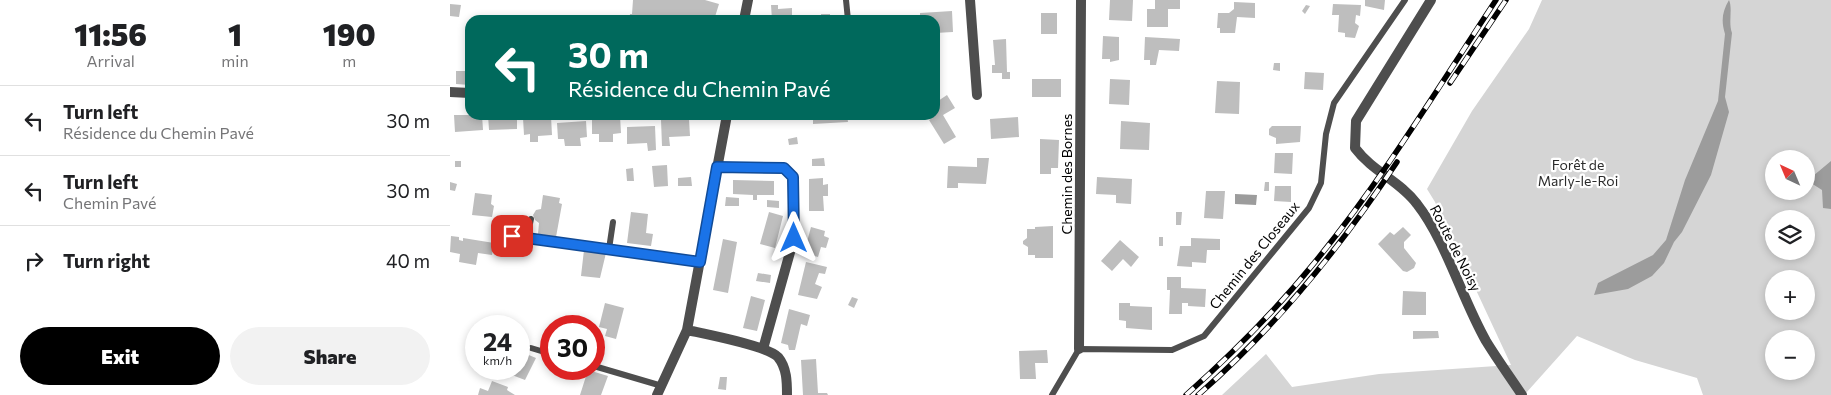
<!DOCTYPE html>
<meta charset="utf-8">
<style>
body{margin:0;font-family:Commissioner,sans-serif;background:#f2f2f2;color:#202124;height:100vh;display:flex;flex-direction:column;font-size:19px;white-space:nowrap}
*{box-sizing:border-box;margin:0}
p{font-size:16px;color:#757577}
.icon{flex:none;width:28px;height:28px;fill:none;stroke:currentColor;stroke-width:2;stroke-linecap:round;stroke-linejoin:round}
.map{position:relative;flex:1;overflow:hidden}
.drawer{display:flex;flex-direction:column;background:#fff;width:450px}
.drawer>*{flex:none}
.hud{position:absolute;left:15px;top:15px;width:475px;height:105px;border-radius:15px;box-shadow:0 2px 8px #0003;background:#00695c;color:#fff;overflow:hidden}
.needle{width:32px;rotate:316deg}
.tools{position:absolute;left:1315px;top:150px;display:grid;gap:10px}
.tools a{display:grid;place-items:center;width:50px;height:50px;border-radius:50%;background:#fff;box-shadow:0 2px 8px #0003;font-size:25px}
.speed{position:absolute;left:15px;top:315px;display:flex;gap:10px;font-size:25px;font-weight:700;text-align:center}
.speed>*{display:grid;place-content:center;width:65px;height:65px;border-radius:50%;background:#fff;box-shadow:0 2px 8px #0003;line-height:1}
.speed small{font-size:12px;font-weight:400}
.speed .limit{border:8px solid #d22;background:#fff;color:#111}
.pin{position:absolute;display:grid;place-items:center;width:42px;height:42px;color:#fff;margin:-21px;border-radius:10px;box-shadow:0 2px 8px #0006}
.me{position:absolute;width:55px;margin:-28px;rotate:0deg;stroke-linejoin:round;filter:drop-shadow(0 0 4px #0008)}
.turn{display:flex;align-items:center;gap:18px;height:105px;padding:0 20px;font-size:22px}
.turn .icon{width:65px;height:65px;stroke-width:2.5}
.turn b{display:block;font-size:35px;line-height:42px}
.eta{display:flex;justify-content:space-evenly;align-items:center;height:85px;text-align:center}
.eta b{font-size:30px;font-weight:800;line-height:35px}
.button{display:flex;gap:10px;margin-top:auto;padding:10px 20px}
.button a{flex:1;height:58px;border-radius:30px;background:#000;color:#fff;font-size:20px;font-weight:800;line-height:58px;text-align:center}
.button a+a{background:#f2f2f2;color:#202124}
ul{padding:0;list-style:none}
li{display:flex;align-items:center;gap:15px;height:70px;padding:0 20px;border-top:1px solid #e0e0e0}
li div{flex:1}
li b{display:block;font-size:19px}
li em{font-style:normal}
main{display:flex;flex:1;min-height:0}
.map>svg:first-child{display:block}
.green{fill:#d5d5d5;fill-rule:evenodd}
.water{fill:#9c9c9c}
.building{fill:#bebebe}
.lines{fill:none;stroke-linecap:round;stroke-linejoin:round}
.service{stroke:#4e4e4e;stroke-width:6}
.minor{stroke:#4e4e4e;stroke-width:10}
.tertiary{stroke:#4e4e4e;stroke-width:10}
.rail-casing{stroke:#000;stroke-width:5.5}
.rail{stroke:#fff;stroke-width:4;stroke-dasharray:11;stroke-linecap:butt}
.route-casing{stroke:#114b97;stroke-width:12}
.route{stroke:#1a73e8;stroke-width:9}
.labels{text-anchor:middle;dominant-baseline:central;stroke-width:4.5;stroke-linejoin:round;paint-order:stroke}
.park-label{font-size:14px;fill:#2c2c2c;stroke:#fff}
.street-label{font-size:14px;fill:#000;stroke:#fff}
</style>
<main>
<section class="drawer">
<div class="eta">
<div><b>11:56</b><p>Arrival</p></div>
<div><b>1</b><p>min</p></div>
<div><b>190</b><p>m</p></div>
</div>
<ul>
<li><svg class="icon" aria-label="left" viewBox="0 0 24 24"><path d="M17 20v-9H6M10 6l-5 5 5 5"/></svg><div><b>Turn left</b><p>Résidence du Chemin Pavé</p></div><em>30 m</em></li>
<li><svg class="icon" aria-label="left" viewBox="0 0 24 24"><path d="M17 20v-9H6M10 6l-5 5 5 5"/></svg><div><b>Turn left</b><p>Chemin Pavé</p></div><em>30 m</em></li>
<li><svg class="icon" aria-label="right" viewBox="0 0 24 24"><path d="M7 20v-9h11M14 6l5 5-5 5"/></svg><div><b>Turn right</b></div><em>40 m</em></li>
</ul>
<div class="button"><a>Exit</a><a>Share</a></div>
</section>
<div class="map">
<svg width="1381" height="395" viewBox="0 0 1381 395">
<rect width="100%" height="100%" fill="#fff"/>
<!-- green -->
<path class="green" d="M1092,0H1381V395H1253L1247,378L1185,360L1127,336L1076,393L1077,395H772L816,354L842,387L929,374L1061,365L985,202L977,189L1022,111L1079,29ZM1324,159H1356V191H1324ZM1324,219H1356V251H1324ZM1324,279H1356V311H1324ZM1324,339H1356V371H1324Z"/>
<!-- water -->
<path class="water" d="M1279,0C1283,9 1278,22 1282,33L1275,97L1279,112L1261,175L1232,232L1224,242L1214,263L1202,276L1178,289L1144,295L1148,283L1203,255L1216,240L1235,180L1268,101L1275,34C1271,21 1272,12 1279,0Z
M1381,161V209L1373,208L1372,190L1361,183L1358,175L1360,171L1363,176Z
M785,194L807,195L806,205L785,204Z"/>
<!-- building -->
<path class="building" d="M183,0H255L269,4L264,20H179L180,14H182Z
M660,0H683L682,21L659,20Z
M705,0H730V9H718V27H697V9H705Z
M915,0H935L934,10L915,6Z
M784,2L805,3V18L787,17L785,33H770V28H767L768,13H779L784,9Z
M0,4L11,5L9,17L0,16Z
M883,4L911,5L910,16L906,15L905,23L909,26L905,38L895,37V33L888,32L889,15H882Z
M321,5H328V9L342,8V20H322Z
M856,5L860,6L855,14L852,11Z
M502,11L503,32L485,33V20H470V13Z
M591,13H607V34H591Z
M371,14H380V20H371Z
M128,17L153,19V20H128Z
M653,36L669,37V60L660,62V59H652Z
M695,37L730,39L729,51L709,50L706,65H700V60H694Z
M556,39L557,72H560V79H552V73H542V65H545L543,40Z
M824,63H830V71L823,70Z
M6,71H20V85L6,84Z
M855,72L874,73L873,90L854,89Z
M582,79H611V97H582Z
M660,79L680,80L679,105L659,104Z
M767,81L790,82L789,114L765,113Z
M497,95L505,108L493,115L506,137L494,144L479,120L483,117L482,115H485V103Z
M4,115H32L33,130L5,132Z
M38,115H67V129L39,130Z
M363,115H397L398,122L363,124Z
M101,116L102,135L88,136V142H80V134L74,135L73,118Z
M170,116L171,133L163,134V142H149V134H142V118Z
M568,117L569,137L541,139L540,119Z
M239,119L240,136L219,137L220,146H212L211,120Z
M136,121L137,137L130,138L131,146H115L114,139H108L107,123Z
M671,121L700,123L699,150L670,149Z
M205,126L206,150L198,151L197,143L177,144V127Z
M822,126H851L850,142L826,144V138L819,135V129Z
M347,137L348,144L339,145L338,139Z
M590,139L609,140L608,168H601V174H590Z
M825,153H843L842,174L824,173Z
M374,158L375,166H362V159Z
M527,158H539L536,184L508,183V188H497L498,166L527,167Z
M5,161H11V167H5Z
M217,165L218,186L204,187L202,166Z
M183,168L184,181H177L176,169Z
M241,177L242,186H228V178Z
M647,177L682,179L681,204L666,203V195L646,194Z
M373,178V185L378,184V196H373L374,211H359V179Z
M283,180L324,181V195H307V200H303V195L283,194Z
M0,182L7,184L5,191L0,190Z
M815,182H819V191H814Z
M825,186H841V202L824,201Z
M756,191H775L773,219L754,218Z
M25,193L42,195L41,204L44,206L42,217L22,215Z
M93,195L110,198L109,203L112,204L106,237L88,234L89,223L85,220L83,215L86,210L91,209Z
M276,197L289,198V206H275Z
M317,200L329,201V208L317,207Z
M181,212L198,214L196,233L203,234L201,246L177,243Z
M319,212L333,216L325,248L310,244Z
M726,212H732L731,225H726Z
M603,226V258H585V255H578V247L573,244V241L577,238V229H585V227Z
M361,227L375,231L374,236L379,238L376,248L371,247L368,257L354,253Z
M953,227L961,235L954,242V248L966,263L964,268L957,272L953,271L928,244L940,232L944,235Z
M1,236L9,237V240L13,241V238L44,243L42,255L28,253L26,265L9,262L10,254L0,252Z
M709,237H713V246H709Z
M741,238L770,239V250H757L756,263L742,262V267L727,266L730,246H741Z
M273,239L287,242L278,293L263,290Z
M670,240L689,257L681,267L673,259L662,271L651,261Z
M134,250L156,253L150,278L131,276Z
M356,262L377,267L375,274L369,273L365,284L372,287L367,299L348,295Z
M308,273L321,275L320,283L306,281Z
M717,277H731V288L756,289L755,307L738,306V303H732V314H719L720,290H717Z
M953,291L976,292V315H952Z
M301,296L315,300L307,331L293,328Z
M402,297L408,299L404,308L398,305Z
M155,303L174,308L166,339L155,336L157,329L149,327Z
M669,303H680V306L702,307V330L676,328V321L669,320Z
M339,309L360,315L357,326L351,324L345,350H339L338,345L331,343Z
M963,331H988L989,338L963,339Z
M597,350L598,363H585L586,379H570L569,351Z
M69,351L86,358L75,380L57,373L58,369H69Z
M366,359L368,393H377L378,395H353L351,360Z
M138,370L158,376L151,395H130Z
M270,377H277L276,390L268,389Z
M42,381L58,387L57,390L65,395H28L30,388L38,391Z"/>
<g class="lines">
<!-- service -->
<path class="service" d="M396,0L398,20
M46,234L250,262
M77,238L81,219
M159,249L163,222
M81,348L101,354
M144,366L212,386
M602,395L629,349L722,350L754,336L859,208L871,183L876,134L884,103L955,0"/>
<!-- minor -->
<path class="minor" d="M520,0L527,95
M294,20L298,0
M0,92L20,93
M267,167L334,168L343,177L344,238L313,349
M237,330C255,334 318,346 328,357C337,368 337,382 337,395
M629,349L631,0
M207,395L237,330L277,115"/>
<!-- tertiary -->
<path class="tertiary" d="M981,0L906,121L905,148C923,172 950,181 967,204C996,241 1012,299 1036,341C1047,359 1060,377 1072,395"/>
<!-- rail casing -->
<g class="rail-casing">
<path id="rail" d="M1000,83L1056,0
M736,395C782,354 826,310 865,262C932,180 988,88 1046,0
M748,395C826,327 890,248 947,162"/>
</g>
<!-- rail -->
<use href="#rail" class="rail"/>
</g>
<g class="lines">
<!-- route casing -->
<g class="route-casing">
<path id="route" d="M62,236L250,262L267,167L334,168L343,177L344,238"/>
</g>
<!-- route -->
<use href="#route" class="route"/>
</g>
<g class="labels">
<!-- park labels -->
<g class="park-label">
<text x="1128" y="164">Forêt de<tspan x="1128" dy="16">Marly-le-Roi</tspan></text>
</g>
<!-- street labels -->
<g class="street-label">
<text transform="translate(616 174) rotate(-90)">Chemin des Bornes</text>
<text transform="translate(1006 248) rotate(63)">Route de Noisy</text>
<text transform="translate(804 255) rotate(-51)">Chemin des Closeaux</text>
</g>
</g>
</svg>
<div class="tools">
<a><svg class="needle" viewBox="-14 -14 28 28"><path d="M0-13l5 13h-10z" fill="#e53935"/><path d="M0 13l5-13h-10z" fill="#757577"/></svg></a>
<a><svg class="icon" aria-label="layers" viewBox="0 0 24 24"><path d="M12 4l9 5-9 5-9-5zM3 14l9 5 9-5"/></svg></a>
<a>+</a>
<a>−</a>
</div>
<div class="speed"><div>24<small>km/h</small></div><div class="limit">30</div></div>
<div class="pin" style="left:62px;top:236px;background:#d93025"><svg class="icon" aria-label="arrive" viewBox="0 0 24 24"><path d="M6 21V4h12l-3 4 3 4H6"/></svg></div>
<svg class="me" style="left:344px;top:238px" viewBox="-20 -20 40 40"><path d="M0-17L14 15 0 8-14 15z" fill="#1a73e8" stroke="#fff" stroke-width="4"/></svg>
<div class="hud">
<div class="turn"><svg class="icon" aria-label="left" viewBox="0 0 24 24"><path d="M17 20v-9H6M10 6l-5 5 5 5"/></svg><div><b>30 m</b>Résidence du Chemin Pavé</div></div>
</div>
</div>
</main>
